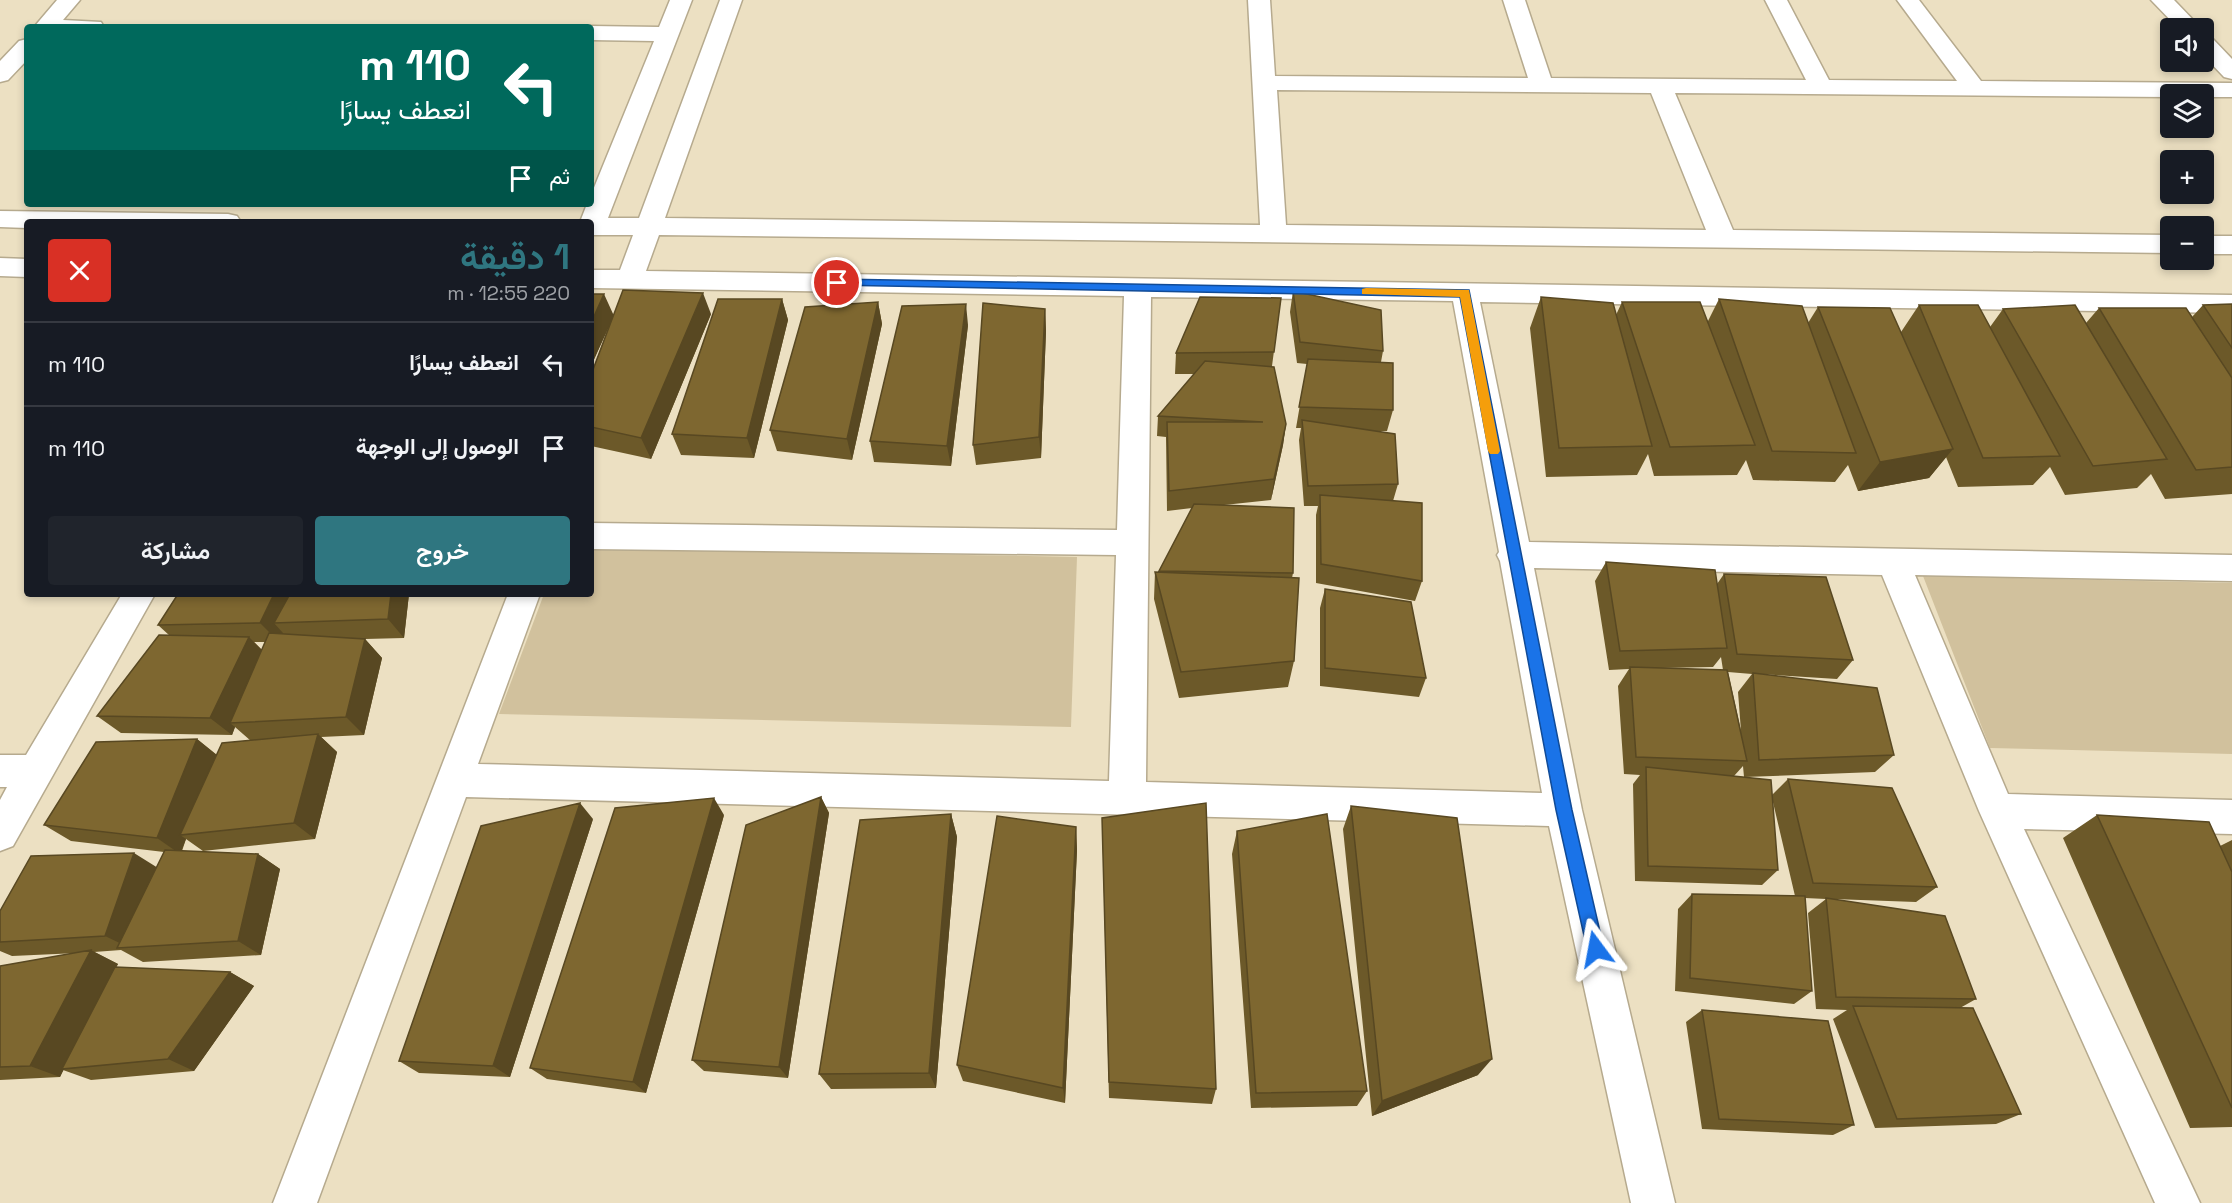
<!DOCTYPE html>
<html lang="ar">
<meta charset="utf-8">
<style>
body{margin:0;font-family:"Space Grotesk",Vazirmatn,sans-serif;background:#20242c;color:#f1f3f6;direction:rtl;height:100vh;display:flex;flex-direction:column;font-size:22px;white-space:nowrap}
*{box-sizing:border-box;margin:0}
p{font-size:20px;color:#9ea1a6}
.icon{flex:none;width:33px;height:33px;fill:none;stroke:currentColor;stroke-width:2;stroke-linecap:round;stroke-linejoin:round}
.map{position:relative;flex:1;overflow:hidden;direction:ltr}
.panel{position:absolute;left:24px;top:219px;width:570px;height:378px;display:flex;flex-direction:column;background:#171b24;border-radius:6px;box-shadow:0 3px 9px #0003;direction:rtl}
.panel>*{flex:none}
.guide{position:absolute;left:24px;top:24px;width:570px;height:183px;border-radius:6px;box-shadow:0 3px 9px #0003;direction:rtl;background:#00695c;color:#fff;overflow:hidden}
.controls{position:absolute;left:2160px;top:18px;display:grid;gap:12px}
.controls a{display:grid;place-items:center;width:54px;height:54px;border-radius:6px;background:#171b24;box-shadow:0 3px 9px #0003;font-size:30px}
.pin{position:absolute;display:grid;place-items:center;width:51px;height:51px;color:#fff;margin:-26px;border:3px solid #fff;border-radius:50%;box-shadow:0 2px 6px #0007}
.me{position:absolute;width:66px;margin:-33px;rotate:347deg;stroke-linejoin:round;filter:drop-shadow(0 0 4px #0008)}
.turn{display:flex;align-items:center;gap:21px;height:126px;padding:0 24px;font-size:27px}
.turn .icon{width:78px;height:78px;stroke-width:2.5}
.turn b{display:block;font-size:42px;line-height:51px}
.then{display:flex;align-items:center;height:57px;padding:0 24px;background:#0003;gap:12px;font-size:22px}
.round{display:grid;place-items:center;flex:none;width:63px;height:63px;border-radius:6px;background:#20242c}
.overview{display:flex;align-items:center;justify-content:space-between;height:102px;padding:0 24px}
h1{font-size:36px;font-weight:600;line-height:45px;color:#2f7680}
.action{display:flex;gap:12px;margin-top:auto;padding:12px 24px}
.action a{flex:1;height:69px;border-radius:6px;background:#2f7680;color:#fff;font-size:24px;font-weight:600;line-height:69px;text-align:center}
.action a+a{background:#20242c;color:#f1f3f6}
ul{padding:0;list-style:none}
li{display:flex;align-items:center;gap:18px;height:84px;padding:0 24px;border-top:2px solid #363941}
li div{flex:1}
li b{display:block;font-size:22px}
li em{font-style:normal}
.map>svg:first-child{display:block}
.green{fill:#d1c19d}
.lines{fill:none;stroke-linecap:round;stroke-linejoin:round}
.minor-casing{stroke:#b6aa8e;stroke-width:3}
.minor{fill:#fff;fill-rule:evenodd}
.wall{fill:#6c5929;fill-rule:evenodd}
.shaded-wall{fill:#584822}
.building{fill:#7e6730;stroke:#584822;stroke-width:1.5}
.route{fill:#1a73e8;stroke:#114b97;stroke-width:1.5}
.slow{fill:#f59e0b}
</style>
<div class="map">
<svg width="2232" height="1203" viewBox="0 0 2232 1203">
<rect width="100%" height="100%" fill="#ece0c2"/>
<!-- green -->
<path class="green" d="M591,548L1077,557L1071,727L499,714L544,594H591Z
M1923,576L2232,583V754L1990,748Z"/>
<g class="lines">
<!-- minor casing -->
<g class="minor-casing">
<path id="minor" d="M57,0H80L63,20L101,22L104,27H34Z
M670,0H692L608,218H639L720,0H742L665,218L1260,225L1248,0H1270L1275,76L1528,78L1503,0H1525L1551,78L1806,80L1765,0H1787L1829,80L1957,81L1897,0H1919L1981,81L2232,83V97H2204V94H2170V97L1675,93L1733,230L2170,235V253L659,235L646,271L2232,295V313L1480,302L1529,542L2232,555V581L1915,575L2008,794L2232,800V834L2024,829L2200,1203H2155L1979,811L1882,575L1534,568L1582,810L1675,1203H1631L1549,826L466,797L317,1203H273L508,594H540L478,764L1109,781L1116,555L591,549V523L1117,530L1124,296L591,288V270H620L633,235H591V222H580L587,204H591V195L654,41L591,40V27H588L591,26L659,27ZM1277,90L1651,93L1706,230L1286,225ZM1151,297L1453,301L1499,552L1497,555L1500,561L1542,793L1146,782Z
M2151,0H2174L2201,28H2178Z
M2204,36L2212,38L2232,59V79L2224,77L2204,56Z
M27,39V60L8,80L0,82V61L19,41Z
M0,211L228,214L237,216L241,222H27V228L0,227Z
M2204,236H2232V254H2204Z
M0,258L27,259V277L0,276Z
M122,594H155L13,846L0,851V800L7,787H0V755H26Z"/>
</g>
<!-- minor -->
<use href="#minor" class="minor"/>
</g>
<!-- wall -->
<path class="wall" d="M1293,291L1383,351L1381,362L1393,410L1387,431H1377L1398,484L1393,501L1422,581L1415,601L1316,583V515L1318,506H1304L1299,440L1301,428H1296L1307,364L1297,363L1290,312Z
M591,294L613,315L711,314L651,459L591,446V375L610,323L591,366Z
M1541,297L1616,315L1622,302L1708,321L1719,299L1808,323L1818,307L1901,332L1919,305L1990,327L2003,309L2086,323L2099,308L2192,317L2203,305L2232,304V494L2165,499L2151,474L2137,488L2065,495L2050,467L2033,485L1958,487L1946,457L1929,478L1858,491L1848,465L1835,482L1753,480L1746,460L1737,475L1654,476L1648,454L1637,475L1546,477L1530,328Z
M1281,298L1272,366L1286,424L1283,445L1271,500L1224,505L1293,573L1292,578L1294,661L1288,687L1179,698L1154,599L1155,572H1159L1192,508L1167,511L1166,437L1157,436L1158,416L1194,374H1175L1176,353Z
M782,299L788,320L754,458L681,455L672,434Z
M878,302L882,324L852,460L777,451L770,430Z
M1045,309L1046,331L1041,458L976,465L973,445Z
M968,325L951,466L874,462L870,441Z
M1606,562L1717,584L1724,574L1853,660L1837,679L1760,674L1894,755L1875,772L1744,777L1772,795L1788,779L1937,887L1916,902L1833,899L1976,999L1960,1008L2021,1114L1996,1124L1875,1128L1833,1019L1847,1010L1816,1009L1808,913L1826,899L1805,898L1812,991L1794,1004L1675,991L1678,909L1692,894L1795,896L1772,798L1778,870L1762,885L1635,881L1633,784L1640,775L1624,774L1618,686L1629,669L1609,670L1595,581ZM1721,657L1723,670L1660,668L1713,667ZM1728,672L1752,674L1738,692L1741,731ZM1743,766L1744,777L1734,776Z
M1325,589L1426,678L1419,697L1320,686V608Z
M409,594L404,638L365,639L382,658L364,735L321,737L337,752L315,839L203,851L186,839L182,851L258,854L280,869L261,955L143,962L121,950L94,952L118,964L116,967L230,972L254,986L194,1071L91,1080L63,1070L60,1077L0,1080V966L78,953L12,956L0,951V911L157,867L164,852L71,841L44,825L197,739L217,755L251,741L235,727L232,735L121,733L97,716L170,636L158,625ZM254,642H265L262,650Z
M821,797L829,813L788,1078L704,1071L692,1060Z
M1351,806L1478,1075L1372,1116L1343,829Z
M951,814L957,837L936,1088L831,1089L819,1074Z
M724,815L646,1093L547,1079L530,1068Z
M2097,815L2220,846L2232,840V1127L2190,1128L2063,838Z
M1102,818L1216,1089L1212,1104L1109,1098Z
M593,819L510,1077L419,1073L399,1061Z
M1076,827L1077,850L1065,1103L963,1081L957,1065Z
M1237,831L1367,1091L1357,1106L1251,1108L1232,854Z
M1702,1010L1854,1125L1833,1135L1702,1129L1686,1022Z"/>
<!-- shaded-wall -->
<path class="shaded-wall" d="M703,293L711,314L651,459L641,438Z
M604,294L614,316L591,366V323Z
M782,299L788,320L754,458L747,438Z
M878,302L882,324L852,460L847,439Z
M966,304L968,325L951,466L947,446Z
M1045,309L1046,331L1041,458L1039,437Z
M1286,424L1283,445L1271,500L1274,479Z
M1953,449L1929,478L1858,491L1880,462Z
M274,594H301L274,623L283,633L279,642L260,623Z
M391,594H409L404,638L388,619Z
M249,637L268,656L230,723L235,727L232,735L210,718Z
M365,639L382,658L364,735L346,717Z
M318,734L337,752L315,839L294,823Z
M197,739L219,757L180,835L186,839L180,854L157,838Z
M821,797L829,813L788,1078L779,1067Z
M714,798L724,815L646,1093L633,1082Z
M580,803L593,819L510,1077L493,1066Z
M951,814L957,837L936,1088L929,1073Z
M1076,827L1077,850L1065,1103L1063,1088Z
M134,853L158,868L128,947L105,936Z
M258,854L280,869L261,955L238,941Z
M91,950L118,964L60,1077L30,1066Z
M230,972L254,986L194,1071L168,1059Z
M1492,1059L1478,1075L1372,1116L1382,1101Z"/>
<!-- building -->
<path class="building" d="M623,290L703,293L641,438L591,427V375Z
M1293,291L1381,310L1383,351L1300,342Z
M591,294H604L591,323Z
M1200,297L1281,298L1274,352L1176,353Z
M1541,297L1613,303L1652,446L1559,448Z
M718,299H782L747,438L672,434Z
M1719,299L1802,306L1856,453L1772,451Z
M878,302L847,439L770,430L805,307Z
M1622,302H1700L1755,445L1670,447Z
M983,303L1045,309L1039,437L973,445Z
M966,304L947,446L870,441L902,306Z
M2232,304V348L2203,305Z
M1919,305H1978L2060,456L1983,458Z
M2075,305L2167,459L2093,466L2003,309Z
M1818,307L1890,308L1953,449L1880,462Z
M2099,308H2186L2232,378V467L2196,470Z
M1308,359L1393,363V410L1299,407Z
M1205,361L1274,367L1286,424L1274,479L1169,491L1167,422H1263L1158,416Z
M1302,420L1395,434L1398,484L1308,486Z
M1320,495L1422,503V581L1321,564Z
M1194,504L1294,508L1293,573L1159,571Z
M1606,562L1715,570L1727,648L1620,651Z
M1155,572L1299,578L1294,661L1181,672Z
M1724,574L1826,577L1853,660L1737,654Z
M1325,589L1411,602L1426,678L1325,668Z
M178,594H274L260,623L158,625Z
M290,594H391L388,619L274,623Z
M269,633L365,639L346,717L230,723Z
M159,635L249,637L210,718L97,716Z
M1630,667L1727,670L1747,761L1636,757Z
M1753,673L1877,688L1894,755L1759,760Z
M318,734L294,823L180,835L222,743Z
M197,739L157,838L44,825L96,742Z
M1646,767L1771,780L1778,870L1648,866Z
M1788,779L1892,788L1937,887L1813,883Z
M821,797L779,1067L692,1060L746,825Z
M714,798L633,1082L530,1068L615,808Z
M580,803L493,1066L399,1061L481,826Z
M1206,803L1216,1089L1109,1082L1102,818Z
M1351,806L1457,818L1492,1059L1382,1101Z
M951,814L929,1073L819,1074L860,820Z
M1327,814L1367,1091L1256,1093L1237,831Z
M2097,815L2209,822L2232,872V1108Z
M997,816L1076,827L1063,1088L957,1065Z
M165,850L258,854L238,941L117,948Z
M134,853L105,936L0,942V911L31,856Z
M1692,894L1805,896L1812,991L1690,978Z
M1826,898L1945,916L1976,999L1836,997Z
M91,950L30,1066L0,1067V966Z
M115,967L230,972L168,1059L62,1069Z
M1853,1006L1973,1008L2021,1114L1897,1119Z
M1702,1010L1828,1021L1854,1125L1719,1119Z"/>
<!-- route -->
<path class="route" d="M837,279L1469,290L1572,810L1604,949L1601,955L1596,957L1590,955L1587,949L1556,810L1460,297L833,285L832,283Z"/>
<!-- slow -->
<path class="slow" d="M1366,288L1469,290L1500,451L1498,454H1490L1488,451L1460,297L1362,294V289Z"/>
</svg>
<div class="controls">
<a><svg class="icon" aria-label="sound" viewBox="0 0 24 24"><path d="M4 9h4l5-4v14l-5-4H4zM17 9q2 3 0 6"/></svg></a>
<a><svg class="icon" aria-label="layers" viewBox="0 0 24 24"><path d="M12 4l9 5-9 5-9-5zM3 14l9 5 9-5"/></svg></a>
<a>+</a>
<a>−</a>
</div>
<div class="pin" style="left:837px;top:283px;background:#d93025"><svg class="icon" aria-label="arrive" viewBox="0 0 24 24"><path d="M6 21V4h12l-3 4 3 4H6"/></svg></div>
<svg class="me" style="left:1596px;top:949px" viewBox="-20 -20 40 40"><path d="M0-17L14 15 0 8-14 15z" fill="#1a73e8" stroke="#fff" stroke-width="4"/></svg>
<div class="guide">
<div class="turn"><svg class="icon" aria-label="left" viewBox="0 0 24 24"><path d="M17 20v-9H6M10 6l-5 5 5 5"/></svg><div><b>110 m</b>انعطف يسارًا</div></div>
<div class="then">ثم<svg class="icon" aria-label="arrive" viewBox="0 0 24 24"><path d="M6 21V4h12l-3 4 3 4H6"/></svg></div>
</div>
<section class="panel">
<div class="overview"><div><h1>1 دقيقة</h1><p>220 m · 12:55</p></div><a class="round" style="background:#d93025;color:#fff"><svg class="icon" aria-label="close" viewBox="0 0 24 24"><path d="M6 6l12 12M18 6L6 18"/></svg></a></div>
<ul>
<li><svg class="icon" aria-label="left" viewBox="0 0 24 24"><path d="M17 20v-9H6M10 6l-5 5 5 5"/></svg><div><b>انعطف يسارًا</b></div><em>110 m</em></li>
<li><svg class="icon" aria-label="arrive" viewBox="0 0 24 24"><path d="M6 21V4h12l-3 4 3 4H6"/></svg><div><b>الوصول إلى الوجهة</b></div><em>110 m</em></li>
</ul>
<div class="action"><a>خروج</a><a>مشاركة</a></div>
</section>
</div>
